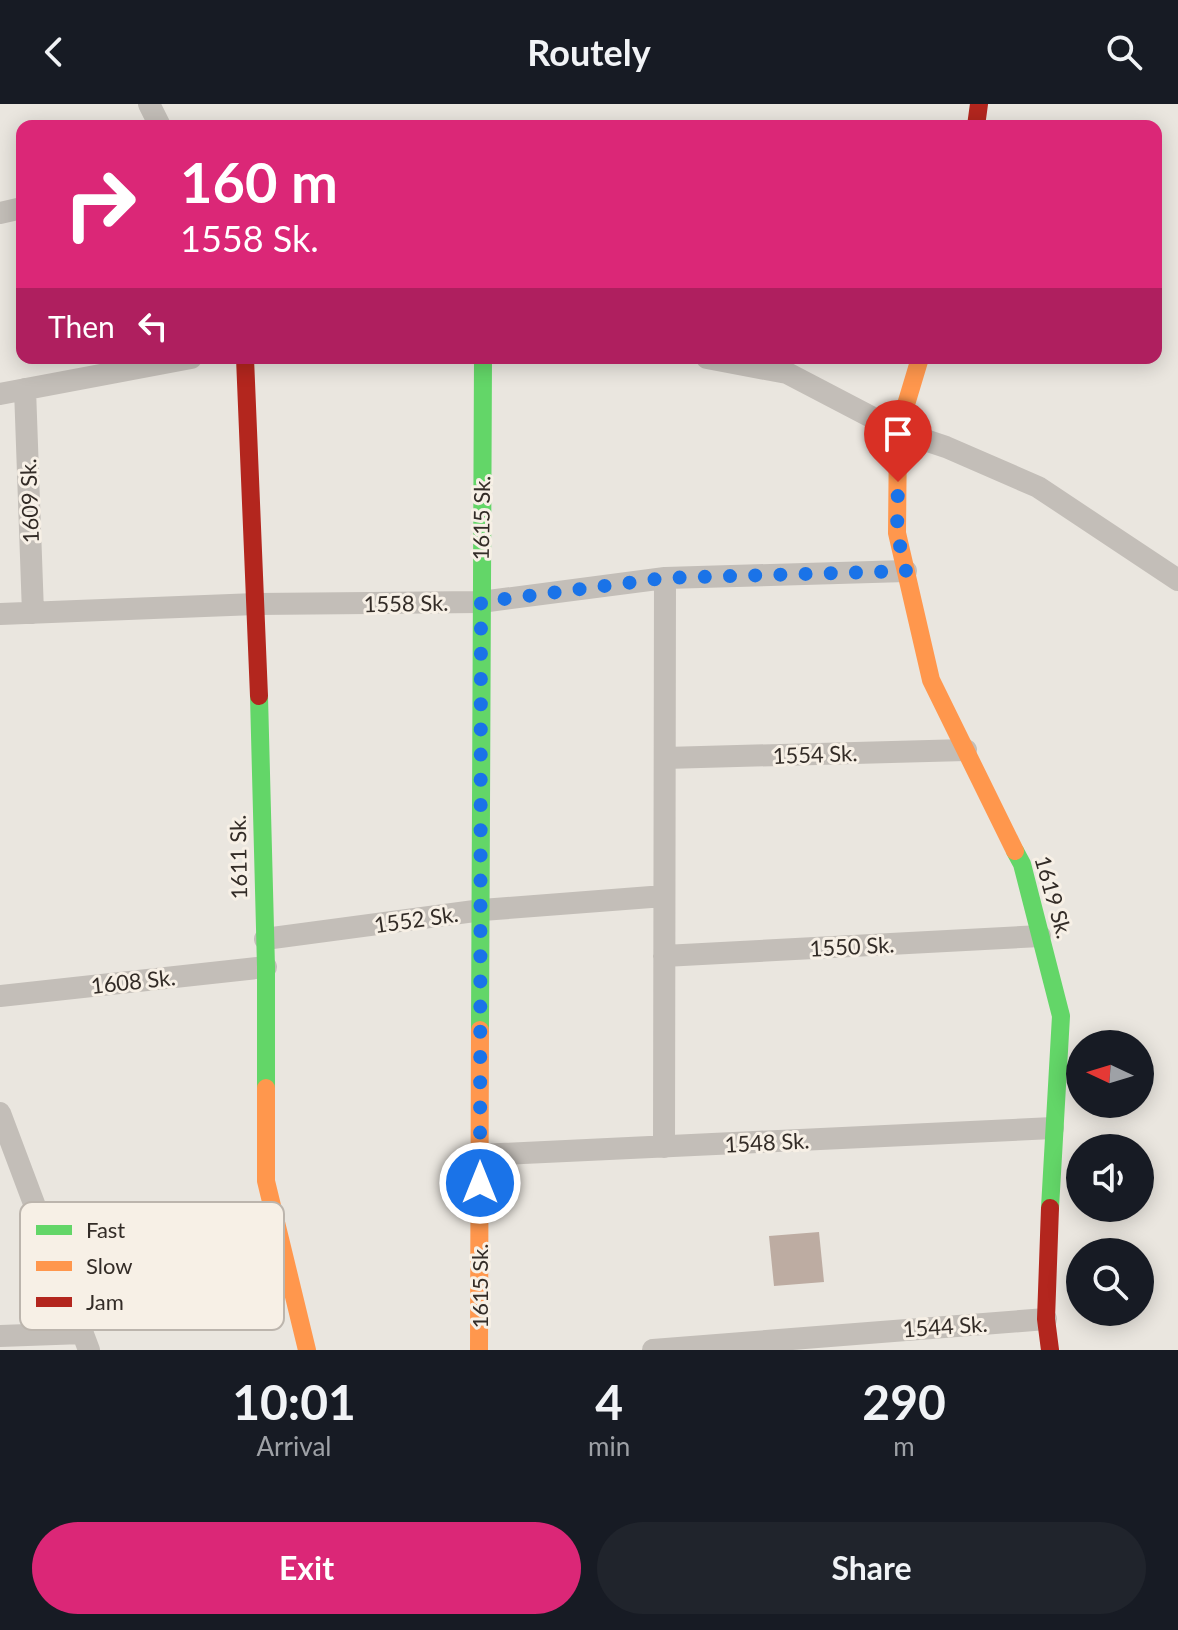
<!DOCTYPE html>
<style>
body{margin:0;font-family:Lato,sans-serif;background:#20242c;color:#f1f3f6;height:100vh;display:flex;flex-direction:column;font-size:30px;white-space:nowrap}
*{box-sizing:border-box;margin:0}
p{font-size:26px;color:#9ea1a6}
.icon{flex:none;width:44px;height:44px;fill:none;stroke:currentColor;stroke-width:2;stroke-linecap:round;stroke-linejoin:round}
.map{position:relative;height:1246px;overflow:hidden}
.side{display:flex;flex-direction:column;background:#171b24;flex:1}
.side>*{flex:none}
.top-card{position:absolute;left:16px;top:16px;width:1146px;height:244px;border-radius:16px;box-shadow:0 4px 20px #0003;background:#db2777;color:#fff;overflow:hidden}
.needle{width:52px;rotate:274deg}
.tools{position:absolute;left:1066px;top:926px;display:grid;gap:16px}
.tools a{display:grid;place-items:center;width:88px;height:88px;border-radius:50%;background:#171b24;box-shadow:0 4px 20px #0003;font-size:40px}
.pin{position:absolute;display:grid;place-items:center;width:68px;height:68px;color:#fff;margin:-82px -34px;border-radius:50% 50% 50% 0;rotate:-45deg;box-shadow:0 0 8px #0007}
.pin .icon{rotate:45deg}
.me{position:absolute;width:88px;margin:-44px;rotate:0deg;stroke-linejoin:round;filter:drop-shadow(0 0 6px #0008)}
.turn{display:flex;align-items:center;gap:28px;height:168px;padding:0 32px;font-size:36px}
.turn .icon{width:104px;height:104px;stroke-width:2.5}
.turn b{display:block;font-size:56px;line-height:68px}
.then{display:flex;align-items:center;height:76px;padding:0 32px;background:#0003;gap:16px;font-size:30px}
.eta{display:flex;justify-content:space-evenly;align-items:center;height:136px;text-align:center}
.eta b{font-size:48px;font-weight:700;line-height:56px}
.primary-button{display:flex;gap:16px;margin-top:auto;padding:16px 32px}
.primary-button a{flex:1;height:92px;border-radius:48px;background:#db2777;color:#fff;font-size:32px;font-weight:700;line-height:92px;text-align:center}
.primary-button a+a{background:#20242c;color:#f1f3f6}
header{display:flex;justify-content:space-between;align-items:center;height:104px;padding:0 32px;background:#171b24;font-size:36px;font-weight:700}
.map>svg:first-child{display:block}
.building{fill:#bdaca2}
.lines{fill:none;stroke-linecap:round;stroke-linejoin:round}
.street{stroke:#c3beb8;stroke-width:22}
.fast{stroke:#63d668;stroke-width:18}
.slow{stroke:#ff974d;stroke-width:18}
.jam{stroke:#b3261e;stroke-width:18}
.route{stroke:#1a73e8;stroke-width:14;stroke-dasharray:0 25.2}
.labels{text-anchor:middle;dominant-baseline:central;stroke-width:6;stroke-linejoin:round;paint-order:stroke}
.street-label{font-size:22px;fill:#332c27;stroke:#f7f0e6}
.key{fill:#f7f0e6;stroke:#bcb5ad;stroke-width:2}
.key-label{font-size:22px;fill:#332c27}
</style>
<header><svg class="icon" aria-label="back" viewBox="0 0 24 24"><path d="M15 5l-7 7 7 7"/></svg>Routely<svg class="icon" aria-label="search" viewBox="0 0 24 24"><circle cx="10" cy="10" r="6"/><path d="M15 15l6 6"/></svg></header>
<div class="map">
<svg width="1178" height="1246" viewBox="0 0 1178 1246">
<rect width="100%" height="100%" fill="#eae6df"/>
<!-- building -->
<path class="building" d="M819,1128L824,1178L774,1182L769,1132Z"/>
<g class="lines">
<!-- street -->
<path class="street" d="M149,0L160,22
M0,109L22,104
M707,254L787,269L898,327L946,343L1038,383L1178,476
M25,285L33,509
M0,290L191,254
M0,510L256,500L481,498L665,474L906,467
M665,654L966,646
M265,835L482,806L664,792
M664,852L1040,832
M0,892L266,863
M0,1009L89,1246
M664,1043L665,474
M480,1051L1053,1024
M0,1232L83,1229
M653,1246L1046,1215"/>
<!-- fast -->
<path class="fast" d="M259,592L266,863V984
M1015,747L1022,760L1061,912L1050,1104
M480,926L483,254"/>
<!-- slow -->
<path class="slow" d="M920,254L898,327L897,429L931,576L1015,747
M266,984V1077L307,1246
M479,1246L480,926"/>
<!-- jam -->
<path class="jam" d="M976,22L979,0
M245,254L259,592
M1050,1246L1046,1215L1050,1104"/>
</g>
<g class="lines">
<!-- route -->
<path class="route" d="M480,1079L481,498L665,474L906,467L897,429L898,378"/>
</g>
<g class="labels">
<!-- street labels -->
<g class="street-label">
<text transform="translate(29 397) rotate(-92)">1609 Sk.</text>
<text transform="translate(481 414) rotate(-89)">1615 Sk.</text>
<text transform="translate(406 499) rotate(-1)">1558 Sk.</text>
<text transform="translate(815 650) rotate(-2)">1554 Sk.</text>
<text transform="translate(238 753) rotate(-91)">1611 Sk.</text>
<text transform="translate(1054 793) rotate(74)">1619 Sk.</text>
<text transform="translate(416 815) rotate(-8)">1552 Sk.</text>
<text transform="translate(852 842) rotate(-3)">1550 Sk.</text>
<text transform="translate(133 877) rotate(-6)">1608 Sk.</text>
<text transform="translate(767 1038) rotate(-3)">1548 Sk.</text>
<text transform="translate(479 1182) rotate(-90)">1615 Sk.</text>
<text transform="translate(945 1222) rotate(-4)">1544 Sk.</text>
</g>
</g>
<!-- legend -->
<rect x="20" y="1098" width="264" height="128" rx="12" class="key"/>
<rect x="36" y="1121" width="36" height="10" fill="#63d668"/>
<rect x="36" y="1157" width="36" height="10" fill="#ff974d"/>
<rect x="36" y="1193" width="36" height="10" fill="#b3261e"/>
<g class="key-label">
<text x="86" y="1134">Fast</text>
<text x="86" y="1170">Slow</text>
<text x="86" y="1206">Jam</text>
</g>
</svg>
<div class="tools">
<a><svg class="needle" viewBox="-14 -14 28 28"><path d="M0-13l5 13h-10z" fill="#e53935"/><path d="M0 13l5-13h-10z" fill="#9ea1a6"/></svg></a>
<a><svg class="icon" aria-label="sound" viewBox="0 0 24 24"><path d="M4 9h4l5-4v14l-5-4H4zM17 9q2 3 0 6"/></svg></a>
<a><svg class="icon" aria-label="search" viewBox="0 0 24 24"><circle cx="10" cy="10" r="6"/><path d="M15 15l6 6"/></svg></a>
</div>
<div class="pin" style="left:898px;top:378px;background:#d93025"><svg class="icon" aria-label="arrive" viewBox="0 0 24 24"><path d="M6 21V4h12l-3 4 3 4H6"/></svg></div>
<svg class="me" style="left:480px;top:1079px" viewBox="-20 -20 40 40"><circle r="17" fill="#1a73e8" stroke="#fff" stroke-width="3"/><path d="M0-11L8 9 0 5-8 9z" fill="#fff"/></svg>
<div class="top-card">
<div class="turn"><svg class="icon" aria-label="right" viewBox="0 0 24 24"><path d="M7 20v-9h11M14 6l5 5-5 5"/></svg><div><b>160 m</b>1558 Sk.</div></div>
<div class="then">Then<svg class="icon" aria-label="left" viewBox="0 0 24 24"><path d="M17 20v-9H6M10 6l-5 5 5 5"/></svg></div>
</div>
</div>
<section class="side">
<div class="eta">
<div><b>10:01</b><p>Arrival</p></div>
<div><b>4</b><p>min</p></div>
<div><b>290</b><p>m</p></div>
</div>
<div class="primary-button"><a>Exit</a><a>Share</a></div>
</section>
